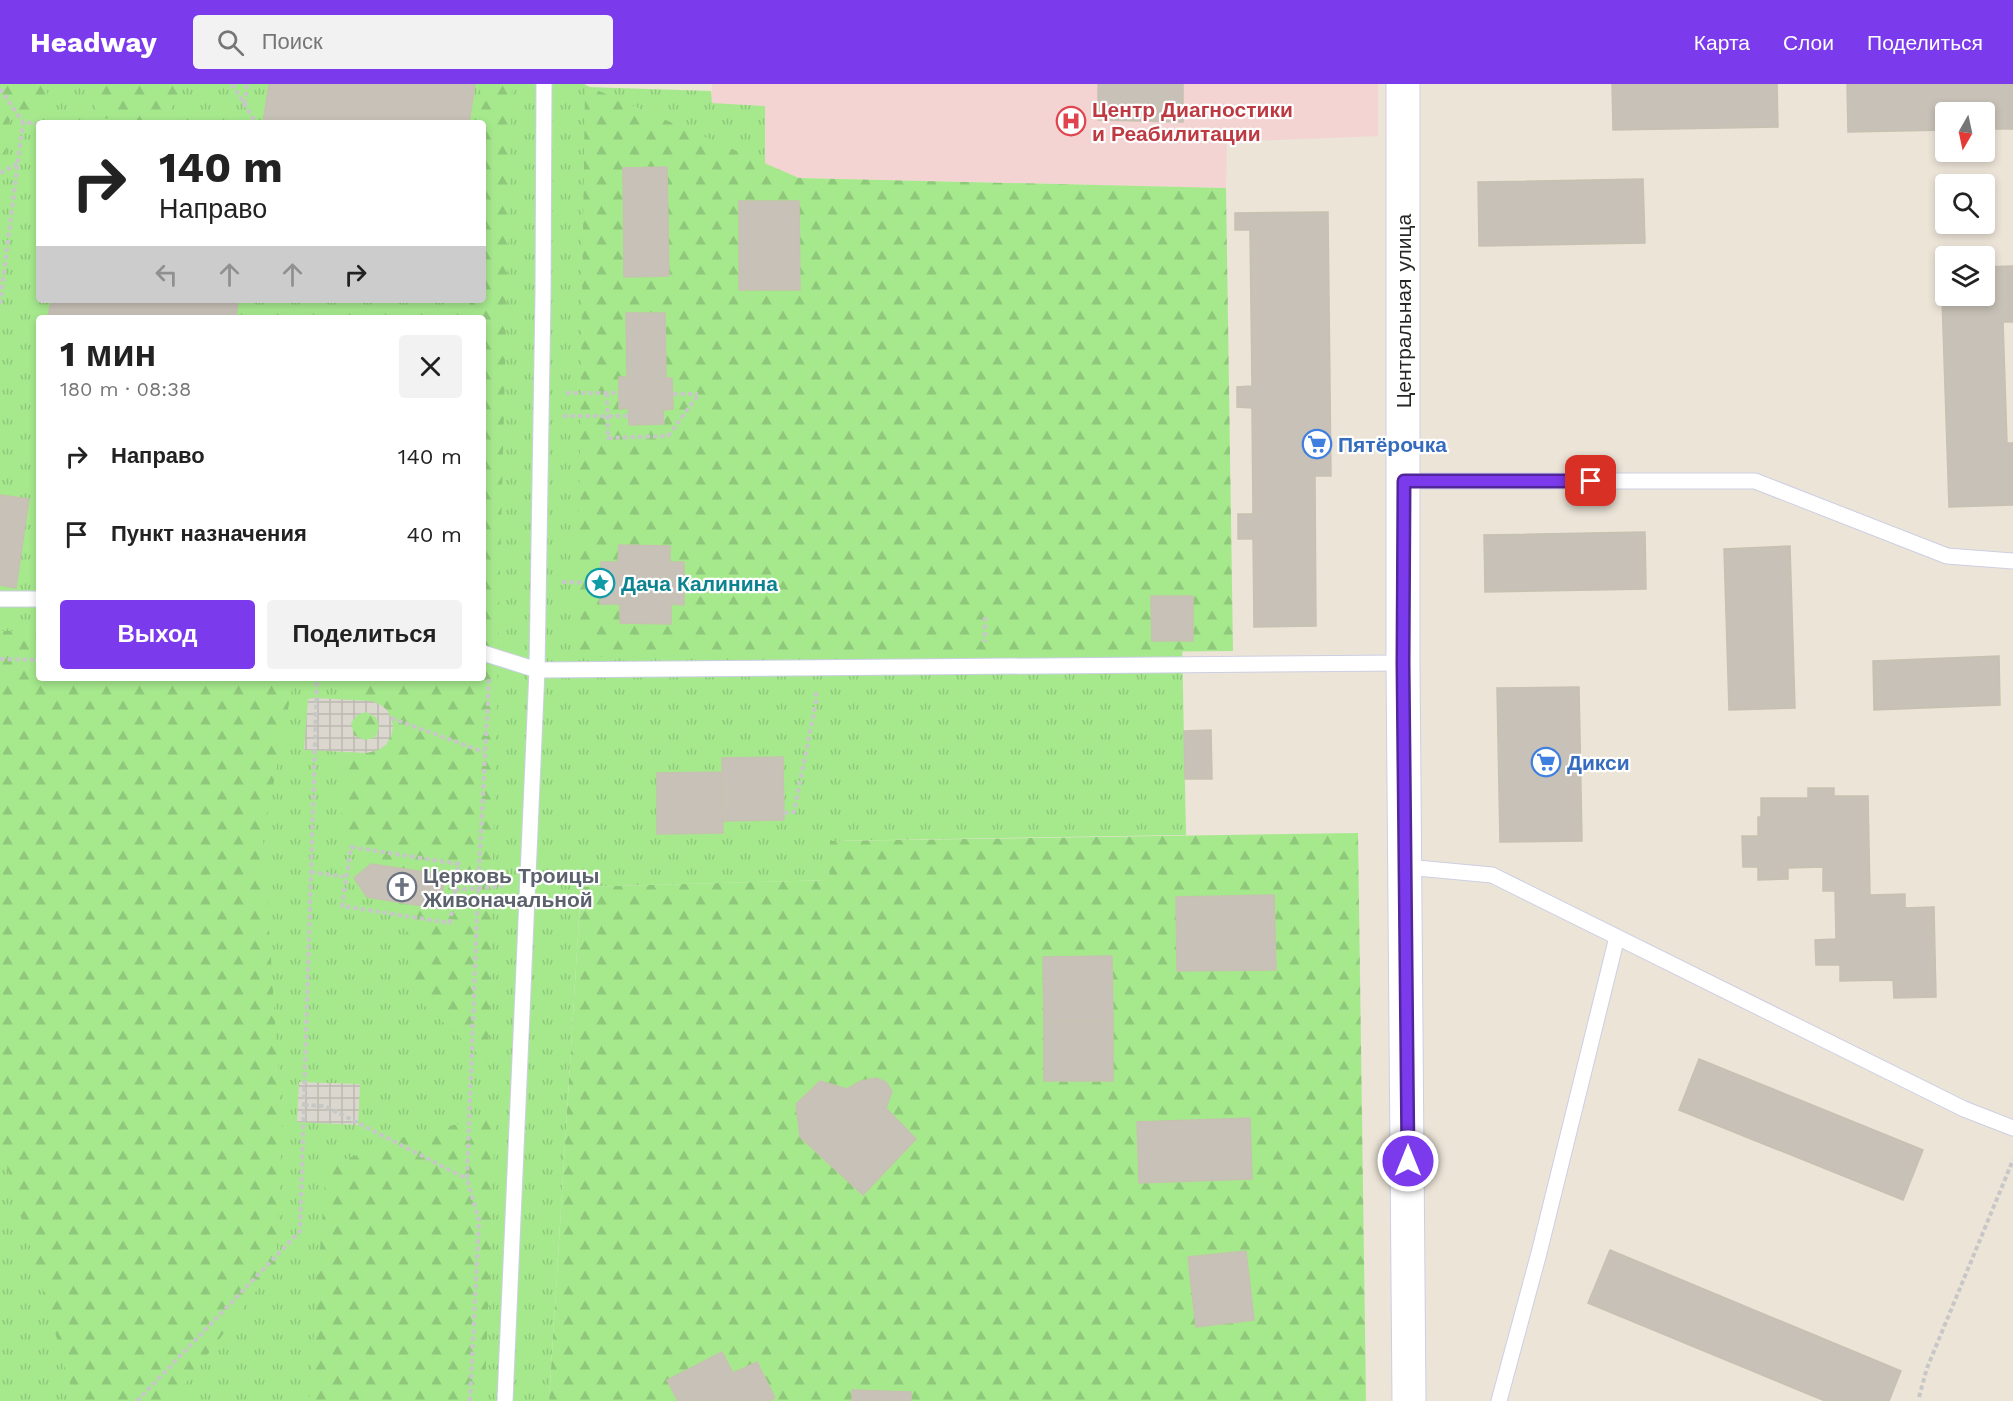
<!DOCTYPE html>
<html lang="ru">
<meta charset="utf-8">
<style>
body{margin:0;font-family:"Work Sans",sans-serif;background:#f2f2f2;color:#222;height:100vh;display:flex;flex-direction:column;font-size:22px;white-space:nowrap}
*{box-sizing:border-box;margin:0}
p{font-size:20px;color:#767676}
.icon{flex:none;width:33px;height:33px;fill:none;stroke:currentColor;stroke-width:2;stroke-linecap:round;stroke-linejoin:round}
.map{position:relative;flex:1;overflow:hidden}
.sheet{position:absolute;left:36px;top:231px;width:450px;height:366px;display:flex;flex-direction:column;background:#fff;border-radius:6px;box-shadow:0 3px 9px #0003}
.sheet>*{flex:none}
.guide{position:absolute;left:36px;top:36px;width:450px;height:183px;border-radius:6px;box-shadow:0 3px 9px #0003;background:#fff;color:#222;overflow:hidden}
.needle{width:39px;rotate:189deg}
.fabs{position:absolute;left:1935px;top:18px;display:grid;gap:12px}
.fabs a{display:grid;place-items:center;width:60px;height:60px;border-radius:6px;background:#fff;box-shadow:0 3px 9px #0003;font-size:30px}
.pin{position:absolute;display:grid;place-items:center;width:51px;height:51px;color:#fff;margin:-26px;border-radius:12px;box-shadow:0 3px 9px #0006}
.me{position:absolute;width:66px;margin:-33px;rotate:0deg;stroke-linejoin:round;filter:drop-shadow(0 0 4px #0008)}
.turn{display:flex;align-items:center;gap:21px;height:126px;padding:0 24px;font-size:27px}
.turn .icon{width:78px;height:78px;stroke-width:2.5}
.turn b{display:block;font-size:42px;line-height:51px}
.lanes{display:flex;align-items:center;height:57px;padding:0 24px;background:#0003;justify-content:center;gap:30px;direction:ltr}
.lanes .off{opacity:.35}
.round{display:grid;place-items:center;flex:none;width:63px;height:63px;border-radius:6px;background:#f2f2f2}
.head{display:flex;align-items:center;justify-content:space-between;height:102px;padding:0 24px}
h1{font-size:36px;font-weight:700;line-height:45px}
.cta{display:flex;gap:12px;margin-top:auto;padding:12px 24px}
.cta a{flex:1;height:69px;border-radius:6px;background:#7c3aed;color:#fff;font-size:24px;font-weight:700;line-height:69px;text-align:center}
.cta a+a{background:#f2f2f2;color:#222}
ul{padding:0;list-style:none}
li{display:flex;align-items:center;gap:18px;height:78px;padding:0 24px}
li div{flex:1}
li b{display:block;font-size:22px}
li em{font-style:normal}
header{display:flex;align-items:center;gap:36px;box-sizing:border-box;height:84px;padding:0 30px;background:#7c3aed;color:#fff}
header strong{font-size:28px}
nav{display:flex;gap:33px;margin-inline-start:auto;font-size:21px}
.search{width:420px;height:54px;background:#f2f2f2;display:flex;align-items:center;gap:15px;box-sizing:border-box;padding:0 21px;border-radius:6px;color:#767676;font-size:22px}
.map>svg:first-child{display:block}
.medical{fill:#f4d3d3}
.grass{fill:url(#grass-tufts);fill-rule:evenodd}
.forest{fill:url(#forest-firs)}
.plaza{fill:url(#plaza-grid);fill-rule:evenodd}
.building{fill:#c7c1b7;stroke:#c7c1b1;stroke-width:1.5}
.lines{fill:none;stroke-linecap:round;stroke-linejoin:round}
.lane-casing{stroke:#cccfe3;stroke-width:17}
.secondary-casing{stroke:#cccfe3;stroke-width:35}
.path{stroke:#c7c7c7;stroke-width:4;stroke-dasharray:4.5 3;stroke-linecap:butt}
.lane{stroke:#fff;stroke-width:15}
.secondary{stroke:#fff;stroke-width:33}
.route-casing{stroke:#51269a;stroke-width:15}
.route{stroke:#7c3aed;stroke-width:10}
.labels{text-anchor:middle;dominant-baseline:central;stroke-width:4.5;stroke-linejoin:round;paint-order:stroke}
.health-label{font-size:21px;font-weight:bold;fill:#be3a42;stroke:#fff;text-anchor:start}
.street-label{font-size:21px;fill:#272727;stroke:#fff}
.shop-label{font-size:21px;font-weight:bold;fill:#366cbe;stroke:#fff;text-anchor:start}
.culture-label{font-size:21px;font-weight:bold;fill:#0d838f;stroke:#fff;text-anchor:start}
.worship-label{font-size:21px;font-weight:bold;fill:#5b616d;stroke:#fff;text-anchor:start}
</style>
<header>
<strong>Headway</strong>
<div class="search"><svg class="icon" aria-label="search" viewBox="0 0 24 24"><circle cx="10" cy="10" r="6"/><path d="M15 15l6 6"/></svg>Поиск</div>
<nav><a>Карта</a><a>Слои</a><a>Поделиться</a></nav>
</header>
<div class="map">
<svg width="2013" height="1317" viewBox="0 0 2013 1317">
<defs>
<pattern id="grass-tufts" width="24" height="20" patternUnits="userSpaceOnUse" patternTransform="scale(1.5)"><rect width="24" height="20" fill="#a6e98d"/><path d="M3 7l-1-3M5 7V3M7 7l1-3M15 17l-1-3M17 17v-4M19 17l1-3" fill="none" stroke="#8fc87a"/></pattern>
<pattern id="forest-firs" width="22" height="20" patternUnits="userSpaceOnUse" patternTransform="scale(1.5)"><rect width="22" height="20" fill="#a6e98d"/><path d="M5 1l3.5 6h-7zM16 11l3.5 6h-7z" fill="#8fc87a"/></pattern>
<pattern id="plaza-grid" width="8" height="8" patternUnits="userSpaceOnUse" patternTransform="scale(1.5)"><rect width="8" height="8" fill="#dbd7ce"/><path d="M0 4h8M4 0v8" fill="none" stroke="#bcb9b1"/></pattern>
</defs>
<rect width="100%" height="100%" fill="#ece4d7"/>
<!-- medical -->
<path class="medical" d="M712,0H1378V52L1227,58L1226,104L799,94L765,82L711,19Z"/>
<!-- grass -->
<path class="grass" d="M0,0H585L586,3L711,7L712,19L765,22V81L1182,558L1186,751L830,757V796L581,803L549,1317H0ZM39,39H483V216H39ZM39,234H483V594H39Z"/>
<!-- forest -->
<path class="forest" d="M0,0H46L48,14L10,36L0,120Z
M90,0H183L164,39H135L98,33Z
M481,0H512L488,979L409,907L406,802L341,748L346,594H483V234H469L470,216H483V39H479Z
M583,0L799,94L1226,104L1233,567L577,573L585,3Z
M0,547H39V594H294L263,754L282,1044L276,1181L182,1304L184,1317H75L0,1058Z
M1358,749L1366,1317H549L581,803L829,796L830,757Z
M495,1033L485,1307L465,1317H309L326,1083L414,1049Z"/>
<!-- plaza -->
<path class="plaza" d="M316,614L372,617L381,621L387,626L391,634L393,643L391,652L386,661L378,666L367,669L304,666L308,615ZM366,628L376,633L379,642L377,650L374,654L364,656L354,651L351,639L357,631Z
M299,998L360,1000L358,1041L297,1038Z"/>
<!-- building -->
<path class="building" d="M269,0H475L469,39H263Z
M1098,0H1183V38L1098,36Z
M1612,0H1777L1778,43L1613,46Z
M1847,0H2013V45H1984V28H1946V46L1848,48Z
M667,83L669,192L624,193L623,84Z
M1643,95L1645,159L1479,162L1478,98Z
M739,117H799L800,206H739Z
M1328,128L1331,392H1315L1316,542L1254,543L1253,455H1238V430H1253L1252,324L1237,323V303L1252,302L1250,146H1235V129Z
M2013,182V238H2003L2007,359H2013V421L1949,423L1941,184H1946V212H1984V183Z
M51,216H238L236,234H48Z
M626,229H665L666,294H672L673,325L663,326L664,340L629,341L628,324L619,325V293H627Z
M0,411L29,415L16,504L0,501Z
M1645,448L1646,505L1485,508L1484,451Z
M619,461L670,462V478H684V521L671,520V540L620,539V520H600L601,478H618Z
M1790,462L1795,624L1729,626L1724,465Z
M1151,512H1193V557H1152Z
M1999,572L2000,621L1874,626L1873,577Z
M1579,603L1582,757L1500,758L1497,604Z
M1211,646L1212,695H1185L1184,647Z
M783,673L784,736L723,737L722,674Z
M722,688L723,749L657,750V689Z
M1808,704H1834V712H1868L1870,811L1905,810V824L1934,823L1936,913L1894,914L1893,896L1840,897V881H1816L1815,856L1836,855L1835,807H1823V783L1788,784V795L1758,796V783H1743L1742,752H1758V733H1761V714H1808Z
M371,780L445,791L440,825L367,813L354,794Z
M1274,811L1276,886L1177,887L1176,813Z
M1112,872L1113,937H1044L1043,873Z
M1044,937H1113V997H1044Z
M1699,975L1923,1066L1903,1116L1679,1026Z
M876,994L886,998L892,1007L886,1024L916,1055L863,1111L800,1053L796,1020L820,997L847,1005L861,997Z
M1250,1034L1252,1095L1139,1099L1137,1038Z
M1610,1166L1901,1287L1889,1317H1825L1588,1219Z
M1246,1167L1254,1236L1196,1243L1188,1173Z
M722,1268L733,1289L757,1278L775,1314L769,1317H678L667,1296Z
M852,1306L911,1308V1317H852Z"/>
<g class="lines">
<!-- lane casing -->
<g class="lane-casing">
<path id="lane" d="M1404,397H1755L1947,472L2013,477
M0,515H39
M483,569L537,586L1403,579
M1406,783L1492,791L1964,1025L2013,1044
M505,1317L537,586L543,210L544,0
M1499,1317L1539,1169L1617,853"/>
</g>
<!-- secondary casing -->
<g class="secondary-casing">
<path id="secondary" d="M1403,0V579L1409,1317"/>
</g>
<!-- path -->
<path class="path" d="M232,0L256,39
M0,5L23,38
M245,20L247,0
M0,89L17,80
M0,220L23,38L39,40
M566,309H619
M607,309L608,354L668,352L699,310
M673,310H698
M563,332H628
M562,498L600,499
M684,500H701
M985,533V558
M0,575L39,576
M391,634L484,668
M784,729L794,728L816,618V606
M351,763L459,780L450,839L342,822Z
M311,788L346,793
M455,806L503,802
M304,1021L325,1022L467,1095
M1919,1313L1927,1284L2013,1076
M137,1317L300,1147L317,594
M470,1317L479,1136L467,1095L478,805L489,595"/>
<!-- lane -->
<use href="#lane" class="lane"/>
<!-- secondary -->
<use href="#secondary" class="secondary"/>
</g>
<g class="lines">
<!-- route casing -->
<g class="route-casing">
<path id="route" d="M1408,1077L1403,579L1404,397H1591"/>
</g>
<!-- route -->
<use href="#route" class="route"/>
</g>
<!-- icons -->
<defs>
<g id="hospital-ring" transform="scale(1.5)"><circle r="9.5" fill="#fff" stroke="#e0444e" stroke-width="1.5"/><path d="M-5-5h3v3.5h4V-5h3V5h-3V1.5h-4V5h-3Z" fill="#e0444e"/></g>
<g id="supermarket-ring" transform="scale(1.5)"><circle r="9.5" fill="#fff" stroke="#3f7fe0" stroke-width="1.5"/><path d="M-6-5.5h2.5l.6 2H6L4.5 2H-2.5L-4.4-4H-6ZM-1.5 3.2a1.3 1.3 0 1 0 .1 0ZM3 3.2a1.3 1.3 0 1 0 .1 0Z" fill="#3f7fe0"/></g>
<g id="sight-ring" transform="scale(1.5)"><circle r="9.5" fill="#fff" stroke="#0f9aa8" stroke-width="1.5"/><path d="M0-6L1.8-2.2L6-1.7L2.9 1.2L3.7 5.4L0 3.3L-3.7 5.4L-2.9 1.2L-6-1.7L-1.8-2.2Z" fill="#0f9aa8"/></g>
<g id="church-ring" transform="scale(1.5)"><circle r="9.5" fill="#fff" stroke="#6b7280" stroke-width="1.5"/><path d="M-1.2-6h2.4v3.5h3.3v2.4h-3.3V6h-2.4V-.1h-3.3v-2.4h3.3Z" fill="#6b7280"/></g>
</defs>
<g fill-rule="evenodd">
<use href="#hospital-ring" x="1071" y="37"/>
<use href="#supermarket-ring" x="1317" y="360"/>
<use href="#sight-ring" x="600" y="499"/>
<use href="#supermarket-ring" x="1546" y="678"/>
<use href="#church-ring" x="402" y="803"/>
</g>
<g class="labels">
<!-- health labels -->
<g class="health-label">
<text x="1092" y="25">Центр Диагностики<tspan x="1092" dy="24">и Реабилитации</tspan></text>
</g>
<!-- street labels -->
<g class="street-label">
<text transform="translate(1403 227) rotate(-90)">Центральная улица</text>
</g>
<!-- shop labels -->
<g class="shop-label">
<text x="1338" y="360">Пятёрочка</text>
<text x="1567" y="678">Дикси</text>
</g>
<!-- culture labels -->
<g class="culture-label">
<text x="621" y="499">Дача Калинина</text>
</g>
<!-- worship labels -->
<g class="worship-label">
<text x="423" y="791">Церковь Троицы<tspan x="423" dy="24">Живоначальной</tspan></text>
</g>
</g>
</svg>
<div class="fabs">
<a><svg class="needle" viewBox="-14 -14 28 28"><path d="M0-13l5 13h-10z" fill="#e53935"/><path d="M0 13l5-13h-10z" fill="#767676"/></svg></a>
<a><svg class="icon" aria-label="search" viewBox="0 0 24 24"><circle cx="10" cy="10" r="6"/><path d="M15 15l6 6"/></svg></a>
<a><svg class="icon" aria-label="layers" viewBox="0 0 24 24"><path d="M12 4l9 5-9 5-9-5zM3 14l9 5 9-5"/></svg></a>
</div>
<div class="pin" style="left:1591px;top:397px;background:#d93025"><svg class="icon" aria-label="arrive" viewBox="0 0 24 24"><path d="M6 21V4h12l-3 4 3 4H6"/></svg></div>
<svg class="me" style="left:1408px;top:1077px" viewBox="-20 -20 40 40"><circle r="17" fill="#7c3aed" stroke="#fff" stroke-width="3"/><path d="M0-11L8 9 0 5-8 9z" fill="#fff"/></svg>
<div class="guide">
<div class="turn"><svg class="icon" aria-label="right" viewBox="0 0 24 24"><path d="M7 20v-9h11M14 6l5 5-5 5"/></svg><div><b>140 m</b>Направо</div></div>
<div class="lanes"><svg class="icon off" aria-label="left" viewBox="0 0 24 24"><path d="M17 20v-9H6M10 6l-5 5 5 5"/></svg><svg class="icon off" aria-label="ahead" viewBox="0 0 24 24"><path d="M12 20V5M6 11l6-6 6 6"/></svg><svg class="icon off" aria-label="ahead" viewBox="0 0 24 24"><path d="M12 20V5M6 11l6-6 6 6"/></svg><svg class="icon" aria-label="right" viewBox="0 0 24 24"><path d="M7 20v-9h11M14 6l5 5-5 5"/></svg></div>
</div>
<section class="sheet">
<div class="head"><div><h1>1 мин</h1><p>180 m · 08:38</p></div><a class="round"><svg class="icon" aria-label="close" viewBox="0 0 24 24"><path d="M6 6l12 12M18 6L6 18"/></svg></a></div>
<ul>
<li><svg class="icon" aria-label="right" viewBox="0 0 24 24"><path d="M7 20v-9h11M14 6l5 5-5 5"/></svg><div><b>Направо</b></div><em>140 m</em></li>
<li><svg class="icon" aria-label="arrive" viewBox="0 0 24 24"><path d="M6 21V4h12l-3 4 3 4H6"/></svg><div><b>Пункт назначения</b></div><em>40 m</em></li>
</ul>
<div class="cta"><a>Выход</a><a>Поделиться</a></div>
</section>
</div>
